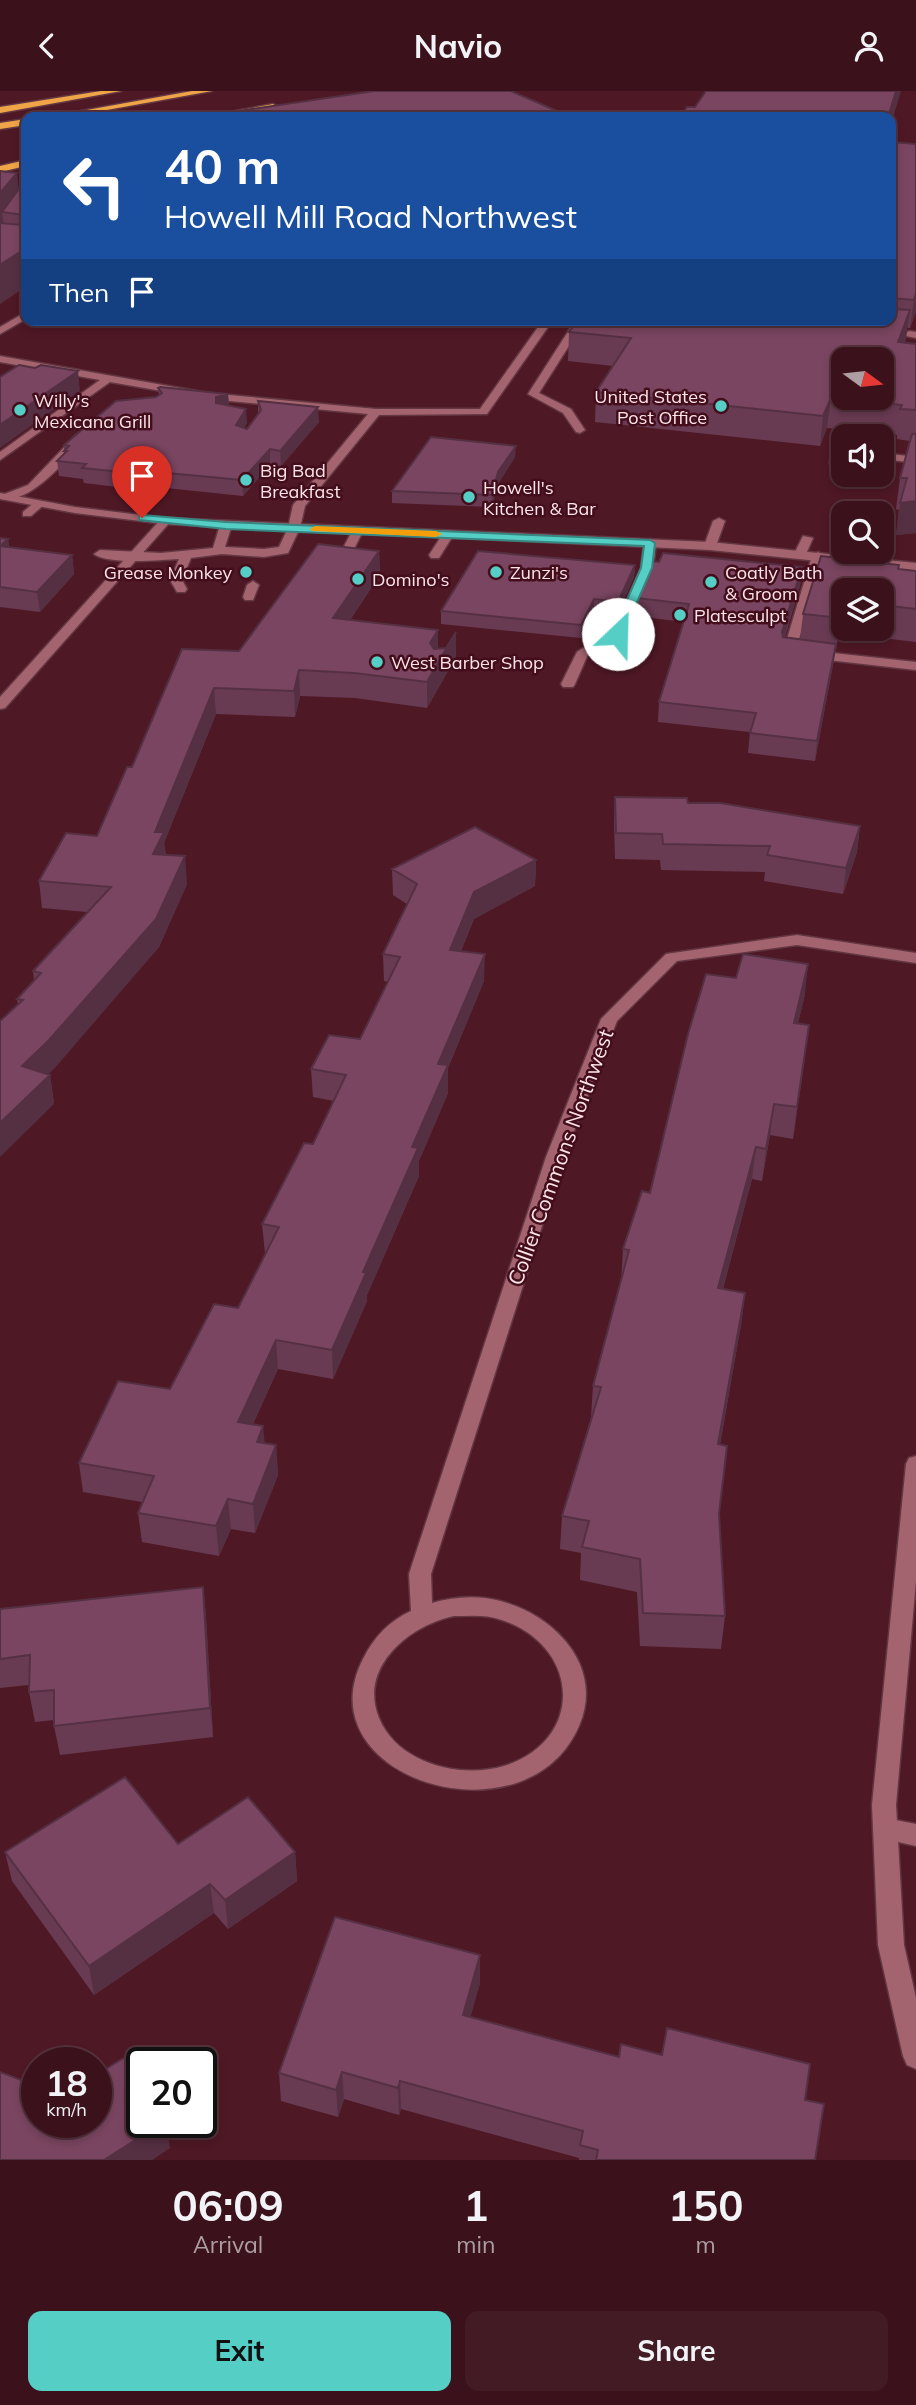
<!DOCTYPE html>
<style>
body{margin:0;font-family:Mulish,sans-serif;background:#421b25;color:#f1f3f6;height:100vh;display:flex;flex-direction:column;font-size:26px;white-space:nowrap}
*{box-sizing:border-box;margin:0}
p{font-size:23px;color:#ac9ea3}
.icon{flex:none;width:38px;height:38px;fill:none;stroke:currentColor;stroke-width:2;stroke-linecap:round;stroke-linejoin:round}
.map{position:relative;height:2069px;overflow:hidden}
.drawer{display:flex;flex-direction:column;background:#3b121c;flex:1}
.drawer>*{flex:none}
.hud{position:absolute;left:21px;top:21px;width:875px;height:214px;border-radius:14px;box-shadow:0 4px 10px #0003,0 0 0 2px #54323b;background:#1a4fa0;color:#fff;overflow:hidden}
.needle{width:46px;rotate:105deg}
.tools{position:absolute;left:831px;top:256px;display:grid;gap:14px}
.tools a{display:grid;place-items:center;width:63px;height:63px;border-radius:14px;background:#3b121c;box-shadow:0 4px 10px #0003,0 0 0 2px #54323b;font-size:35px}
.speed{position:absolute;left:21px;top:1956px;display:flex;gap:14px;font-size:35px;font-weight:700;text-align:center}
.speed>*{display:grid;place-content:center;width:91px;height:91px;border-radius:50%;background:#3b121c;box-shadow:0 4px 10px #0003,0 0 0 2px #54323b;line-height:1}
.speed small{font-size:18px;font-weight:400}
.speed .limit{border:4px solid #111;border-radius:10px;background:#fff;color:#111}
.pin{position:absolute;display:grid;place-items:center;width:60px;height:60px;color:#fff;margin:-72px -30px;border-radius:50% 50% 50% 0;rotate:-45deg;box-shadow:0 0 7px #0007}
.pin .icon{rotate:45deg}
.me{position:absolute;width:77px;margin:-38px;rotate:24deg;stroke-linejoin:round;filter:drop-shadow(0 0 5px #0008)}
.turn{display:flex;align-items:center;gap:24px;height:147px;padding:0 28px;font-size:32px}
.turn .icon{width:91px;height:91px;stroke-width:2.5}
.turn b{display:block;font-size:49px;line-height:60px}
.then{display:flex;align-items:center;height:66px;padding:0 28px;background:#0003;gap:14px;font-size:26px}
.eta{display:flex;justify-content:space-evenly;align-items:center;height:119px;text-align:center}
.eta b{font-size:42px;font-weight:700;line-height:49px}
.primary-button{display:flex;gap:14px;margin-top:auto;padding:14px 28px}
.primary-button a{flex:1;height:80px;border-radius:14px;background:#55cec6;color:#111;font-size:28px;font-weight:700;line-height:80px;text-align:center}
.primary-button a+a{background:#421b25;color:#f1f3f6}
header{display:flex;justify-content:space-between;align-items:center;height:91px;padding:0 28px;background:#3b121c;font-size:32px;font-weight:700}
.map>svg:first-child{display:block}
.lines{fill:none;stroke-linecap:round;stroke-linejoin:round}
.service-casing{stroke:#623742;stroke-width:3}
.minor-casing{stroke:#623742;stroke-width:3}
.tertiary-casing{stroke:#623742;stroke-width:3}
.secondary-casing{stroke:#623742;stroke-width:3}
.motorway-casing{stroke:#623742;stroke-width:3}
.service{fill:#a4646f;fill-rule:evenodd}
.minor{fill:#a4646f;fill-rule:evenodd}
.tertiary{fill:#a4646f;fill-rule:evenodd}
.secondary{fill:#a4646f;fill-rule:evenodd}
.motorway{fill:#eea447;fill-rule:evenodd}
.wall{fill:#693b53;fill-rule:evenodd}
.shaded-wall{fill:#553043}
.building{fill:#7a4560;stroke:#553043;stroke-width:2;fill-rule:evenodd}
.route{fill:#55cec6;stroke:#378681;stroke-width:2}
.slow{fill:#f59e0b}
.poi-dot{fill:#55cec6;stroke:#430d1b;stroke-width:2.5}
.labels{text-anchor:middle;dominant-baseline:central;stroke-width:5;stroke-linejoin:round;paint-order:stroke}
.far-poi-label{font-size:18px;fill:#fce5e8;stroke:#430d1b;text-anchor:start}
.street-label{font-size:21px;fill:#fce5e8;stroke:#430d1b}
</style>
<header><svg class="icon" aria-label="back" viewBox="0 0 24 24"><path d="M15 5l-7 7 7 7"/></svg>Navio<svg class="icon" aria-label="person" viewBox="0 0 24 24"><circle cx="12" cy="8" r="4"/><path d="M4 21q1-7 8-7t8 7"/></svg></header>
<div class="map">
<svg width="916" height="2069" viewBox="0 0 916 2069">
<rect width="100%" height="100%" fill="#4f1825"/>
<g class="lines">
<!-- service casing -->
<g class="service-casing">
<path id="service" d="M543,229H553L487,323L379,324L305,415L300,437L288,462L264,466L222,463L191,467L182,489L187,498L185,501H177L170,489L179,468C160,469 109,474 94,463L100,459L161,462L213,457L220,434L226,431L232,434L225,456L264,458L279,456L288,437L293,414L368,323L208,308L110,291L0,369V361L100,289L0,271V265L208,302L376,318H480Z
M576,233L590,237L579,239L539,302L571,318L585,339L580,342L576,341L563,322L528,303L571,236Z
M76,344L85,346C68,368 32,412 2,408V404L28,394Z
M844,355V366L838,373H830V369Z
M882,362L916,366V372L882,368Z
M36,410L46,412L31,425H23V421Z
M719,427L725,430L716,455L706,458L704,455L713,430Z
M353,438L363,440L350,466H342L340,463Z
M444,441L454,443L439,467H431L429,464Z
M803,445L813,447L806,463L800,467L794,463Z
M650,448L656,452L653,477L624,543L622,546H614L612,543L641,477L644,452Z
M818,461L824,465L796,558L916,571V579L784,564L783,561L812,465Z
M253,490L259,494L253,509H245L243,506L247,494Z
M583,557L589,561L575,593L573,596H563L561,593L577,561Z"/>
</g>
<!-- minor casing -->
<g class="minor-casing">
<path id="minor" d="M26,221V228L0,243V236Z
M161,428L171,430L5,617L0,618V606Z
M797,844L916,862V872L797,854L677,870L617,930L564,1066L431,1483L432,1512C449,1507 467,1505 485,1507C546,1515 607,1571 579,1635C527,1756 302,1688 363,1568C374,1546 389,1530 411,1520L409,1483L546,1066L601,928L666,863ZM454,1525C470,1525 486,1523 502,1529C580,1555 586,1649 504,1675C461,1688 398,1673 379,1627C358,1576 410,1534 454,1525Z
M885,1727L916,1733V1755L876,1746L873,1738L876,1730Z"/>
</g>
<!-- tertiary casing -->
<g class="tertiary-casing">
<path id="tertiary" d="M909,240L916,241V247L906,245L904,243Z
M916,1365V1490L896,1714L904,1854L916,1907V1978L907,1974L903,1965L878,1854L872,1714L906,1373L909,1367Z"/>
</g>
<!-- secondary casing -->
<g class="secondary-casing">
<path id="secondary" d="M0,402L75,416L165,427L710,451L916,472V480L710,459L165,433L75,422L0,408Z"/>
</g>
<!-- motorway casing -->
<g class="motorway-casing">
<path id="motorway" d="M101,0H121L0,22V16Z
M192,0H212L68,26H48Z
M273,13L278,16L276,18L225,26H204Z
M26,28V34L0,38V32Z
M26,69V75L0,81V75Z"/>
</g>
<!-- service -->
<use href="#service" class="service"/>
<!-- minor -->
<use href="#minor" class="minor"/>
<!-- tertiary -->
<use href="#tertiary" class="tertiary"/>
<!-- secondary -->
<use href="#secondary" class="secondary"/>
<!-- motorway -->
<use href="#motorway" class="motorway"/>
</g>
<!-- wall -->
<path class="wall" d="M891,51L916,53V220L910,237H907L905,252L916,253V442L896,444L899,419L896,418L900,387L910,350L897,348V344L827,337L820,355L595,331L596,301L613,275L568,270L569,241L891,229Z
M0,80L19,98L24,91L26,195L0,213Z
M158,297L228,303L229,314L247,332L244,337L247,338L258,322V310L319,331L281,375L270,374L243,405L147,395L143,399L84,392L83,388L59,385L57,370L64,363V354L159,304Z
M515,366L498,393L492,416L392,412V400Z
M0,447L8,448L9,456L72,464L74,483L40,521L0,516Z
M379,460L380,484L350,529L438,539V558L456,566L427,617L355,607L300,605L295,626L216,623L164,752L166,764L187,793L159,856L48,983L50,984L54,1013L18,914L17,908L34,889L33,880L87,821L42,817L39,790L97,745L132,676L239,560Z
M663,462L802,476L800,495L785,546L800,548L803,523L821,465L899,474L898,478L916,480V551L839,542L815,670L748,662L750,641L658,631L659,611L684,531L635,525L636,507L652,470L659,471ZM844,499H882V537H844Z
M635,474L634,486L618,523L594,521L581,547L441,533V520Z
M615,706L688,712L860,735L857,761L843,803L764,790L765,781L661,779L660,769L615,768L614,731Z
M536,769L535,795L474,828L461,860L484,890L448,977V1002L419,1070V1085L367,1204V1210L333,1288L278,1278L253,1333L265,1353L276,1354L278,1384L255,1442L231,1438L219,1465L142,1451L138,1422L142,1411L83,1401L79,1372L170,1298L238,1217L266,1162H265L262,1133L313,1053L334,1010L313,1006L311,978L360,948L388,891L384,890L383,863L407,813L393,804L392,778Z
M805,903L798,932L805,965L793,1048L770,1044L762,1090L752,1088L723,1198L745,1202L741,1234L720,1354L719,1424L725,1525L721,1558L640,1555L637,1501L580,1489L581,1462L560,1458L562,1425L591,1326L593,1295L621,1191L623,1158L650,1102Z
M203,1496L206,1526L213,1646L60,1664L54,1635V1629L35,1631L29,1601V1594L0,1597V1518Z
M178,1753L295,1761L297,1790L228,1838L214,1822L94,1904L12,1790L5,1761Z
M480,1892L470,1926L619,1966L805,2009L815,2069H579V2067L401,2018L399,2024L344,2008L338,2026L281,2010L279,1982Z"/>
<!-- shaded-wall -->
<path class="shaded-wall" d="M896,0H901L891,33V26H888Z
M17,82L21,115L2,121L4,136L0,147V102Z
M26,157V195L0,213V174Z
M916,202V220L910,237L914,209Z
M910,219L906,248L895,280L898,251Z
M78,280L80,300L0,357V334Z
M228,303L229,317L217,326L216,306Z
M831,307L827,337L820,355L823,325Z
M318,316L319,331L281,375L280,360Z
M246,318L247,332L237,349L236,334Z
M516,355L515,366L498,393L492,416V404L498,381Z
M270,358V374L243,405L242,389Z
M146,380L147,395L143,399L142,383Z
M916,410V442L896,444L900,412Z
M8,448L10,467L0,455Z
M379,460L380,484L334,552L333,527Z
M72,464L74,483L40,521L37,501Z
M635,474L634,486L618,523V511Z
M802,476L800,495L780,560L782,541Z
M594,508V521L581,547V534Z
M843,509L839,542L836,560L840,527Z
M438,539V564L430,552Z
M456,541V566L427,617V591Z
M836,553L833,572L815,670L817,650Z
M299,579L300,605L295,626L294,600Z
M214,597L216,623L164,752L166,768L153,763L155,741Z
M860,735L857,761L843,803L846,777Z
M185,765L187,793L159,856L54,978L26,1004L22,975Z
M536,769L535,795L474,828L450,885V859L474,801Z
M485,863L484,890L448,977V1002L419,1070V1085L367,1204V1210L333,1288L332,1259L412,1056L438,973Z
M808,873L805,903L791,963L794,932Z
M809,934L805,965L793,1048L797,1016Z
M50,984L54,1013L0,1066V1032Z
M774,1013L770,1044L762,1090L766,1058Z
M756,1056L752,1088L714,1230L718,1197Z
M745,1202L741,1234L714,1386L718,1353Z
M276,1249L278,1278L240,1360L238,1331Z
M263,1335L266,1364L257,1351Z
M276,1354L278,1384L255,1442L253,1413Z
M228,1408L231,1438L219,1465L216,1435Z
M203,1496L206,1526L213,1646L210,1617Z
M295,1761L297,1790L228,1838L225,1809Z
M210,1793L214,1822L94,1904L89,1875Z
M480,1864V1892L463,1953V1924Z
M342,1981L344,2008L338,2026L336,1999Z
M400,1990L401,2018L399,2024L398,1997Z
M162,2032H166L170,2057L152,2069H104Z"/>
<!-- building -->
<path class="building" d="M374,0H511L557,20L552,26H230L252,23L245,19Z
M706,0H896L888,26H680L687,16H695Z
M891,51L916,53V202L914,209L891,207Z
M0,80L17,82L0,102Z
M24,83H26V157L0,174V132L22,134L24,131V124L2,121L24,91Z
M891,218L910,219L898,251L916,253V319L900,318L902,314L831,307L823,325L596,301L631,247L569,241L578,229H891ZM844,268H882V306H844Z
M19,274L35,277L41,274L78,280L0,334V286Z
M160,296L228,303L216,306V312L246,318L236,334L247,338L261,319L258,310L318,316L280,360L270,358L242,389L146,380L142,383L82,377L86,373L57,370L67,360H64L69,355L64,354L116,310L156,306L162,302L158,297Z
M912,343H916V410L900,412L907,387H900Z
M431,346L516,355L498,381L492,404L392,400Z
M0,447L8,448L0,455Z
M318,453L379,460L333,527L438,539L430,552L434,558L446,557L456,541L427,591L354,582L299,579L294,600L214,597L155,741H164L153,763L185,765L156,828L49,949L22,975L50,984L0,1032V930L23,909L17,908L41,882L33,880L111,796L39,790L66,742L97,745L127,676H132L182,558L239,560Z
M0,455L72,464L37,501L0,496Z
M478,460L635,474L618,511L594,508L581,534L441,520Z
M663,462L802,476L782,541L783,546L836,553L817,650L750,642L756,622L659,611L689,513L636,507L652,470L659,471Z
M821,465L899,474L898,478L916,480V518L882,514V499H844V509L840,527L803,523Z
M615,706L687,707L688,712H720L860,735L846,777L767,764L770,755L663,753L662,743L616,742Z
M475,736L536,769L474,801L450,859L485,863L438,973L448,974L412,1056L418,1057L363,1181L366,1182L332,1259L276,1249L238,1331L263,1335L257,1351L276,1354L253,1413L228,1408L216,1435L138,1422L154,1385L79,1372L118,1290L170,1298L214,1213L238,1217L279,1136L262,1133L304,1052L313,1053L346,984L311,978L329,944L360,948L400,866L383,863L417,793L392,778Z
M743,863L808,873L794,932L809,934L797,1016L774,1013L766,1058L756,1056L718,1197L745,1202L718,1353L727,1355L719,1423L725,1525L643,1522L640,1468L582,1456L589,1430L562,1425L601,1296L593,1295L629,1159L623,1158L642,1100L650,1102L688,943L706,883L736,887Z
M203,1496L210,1617L54,1635V1599L29,1601L30,1564L0,1568V1518Z
M125,1686L178,1753L248,1706L295,1761L225,1809L210,1793L89,1875L5,1761Z
M335,1826L480,1864L463,1924L619,1966L621,1953L662,1964L667,1937L810,1973L805,2009L824,2013L815,2069H596L598,2059L580,2054L583,2040L400,1990L398,1997L342,1981L336,1999L279,1982Z
M127,1965L142,1990V2032H162L104,2069H0V1981L37,1995V2032H96V1984Z"/>
<!-- route -->
<path class="route" d="M142,424L226,431L650,449L655,452L652,477L623,543L618,546L612,543L641,477L644,455L226,438L139,429V425Z"/>
<!-- slow -->
<path class="slow" d="M315,435L436,440L442,443L436,446L312,440L310,438Z"/>
<!-- markers -->
<g class="poi-dot">
<circle cx="721" cy="315" r="7"/>
<circle cx="20" cy="319" r="7"/>
<circle cx="246" cy="389" r="7"/>
<circle cx="469" cy="406" r="7"/>
<circle cx="246" cy="481" r="7"/>
<circle cx="496" cy="481" r="7"/>
<circle cx="358" cy="488" r="7"/>
<circle cx="711" cy="491" r="7"/>
<circle cx="680" cy="524" r="7"/>
<circle cx="377" cy="571" r="7"/>
</g>
<g class="labels">
<!-- far-poi labels -->
<g class="far-poi-label">
<text x="707" y="305" text-anchor="end">United States<tspan x="707" dy="21">Post Office</tspan></text>
<text x="34" y="309">Willy's<tspan x="34" dy="21">Mexicana Grill</tspan></text>
<text x="260" y="379">Big Bad<tspan x="260" dy="21">Breakfast</tspan></text>
<text x="483" y="396">Howell's<tspan x="483" dy="21">Kitchen &amp; Bar</tspan></text>
<text x="232" y="481" text-anchor="end">Grease Monkey</text>
<text x="510" y="481">Zunzi's</text>
<text x="725" y="481">Coatly Bath<tspan x="725" dy="21">&amp; Groom</tspan></text>
<text x="372" y="488">Domino's</text>
<text x="694" y="524">Platesculpt</text>
<text x="391" y="571">West Barber Shop</text>
</g>
<!-- street labels -->
<g class="street-label">
<text transform="translate(560 1066) rotate(-70)">Collier Commons Northwest</text>
</g>
</g>
</svg>
<div class="tools">
<a><svg class="needle" viewBox="-14 -14 28 28"><path d="M0-13l5 13h-10z" fill="#e53935"/><path d="M0 13l5-13h-10z" fill="#ac9ea3"/></svg></a>
<a><svg class="icon" aria-label="sound" viewBox="0 0 24 24"><path d="M4 9h4l5-4v14l-5-4H4zM17 9q2 3 0 6"/></svg></a>
<a><svg class="icon" aria-label="search" viewBox="0 0 24 24"><circle cx="10" cy="10" r="6"/><path d="M15 15l6 6"/></svg></a>
<a><svg class="icon" aria-label="layers" viewBox="0 0 24 24"><path d="M12 4l9 5-9 5-9-5zM3 14l9 5 9-5"/></svg></a>
</div>
<div class="speed"><div>18<small>km/h</small></div><div class="limit">20</div></div>
<div class="pin" style="left:142px;top:427px;background:#d93025"><svg class="icon" aria-label="arrive" viewBox="0 0 24 24"><path d="M6 21V4h12l-3 4 3 4H6"/></svg></div>
<svg class="me" style="left:618px;top:543px" viewBox="-20 -20 40 40"><circle r="19" fill="#fff"/><path d="M0-13L10 11 0 6-10 11z" fill="#55cec6"/></svg>
<div class="hud">
<div class="turn"><svg class="icon" aria-label="left" viewBox="0 0 24 24"><path d="M17 20v-9H6M10 6l-5 5 5 5"/></svg><div><b>40 m</b>Howell Mill Road Northwest</div></div>
<div class="then">Then<svg class="icon" aria-label="arrive" viewBox="0 0 24 24"><path d="M6 21V4h12l-3 4 3 4H6"/></svg></div>
</div>
</div>
<section class="drawer">
<div class="eta">
<div><b>06:09</b><p>Arrival</p></div>
<div><b>1</b><p>min</p></div>
<div><b>150</b><p>m</p></div>
</div>
<div class="primary-button"><a>Exit</a><a>Share</a></div>
</section>
